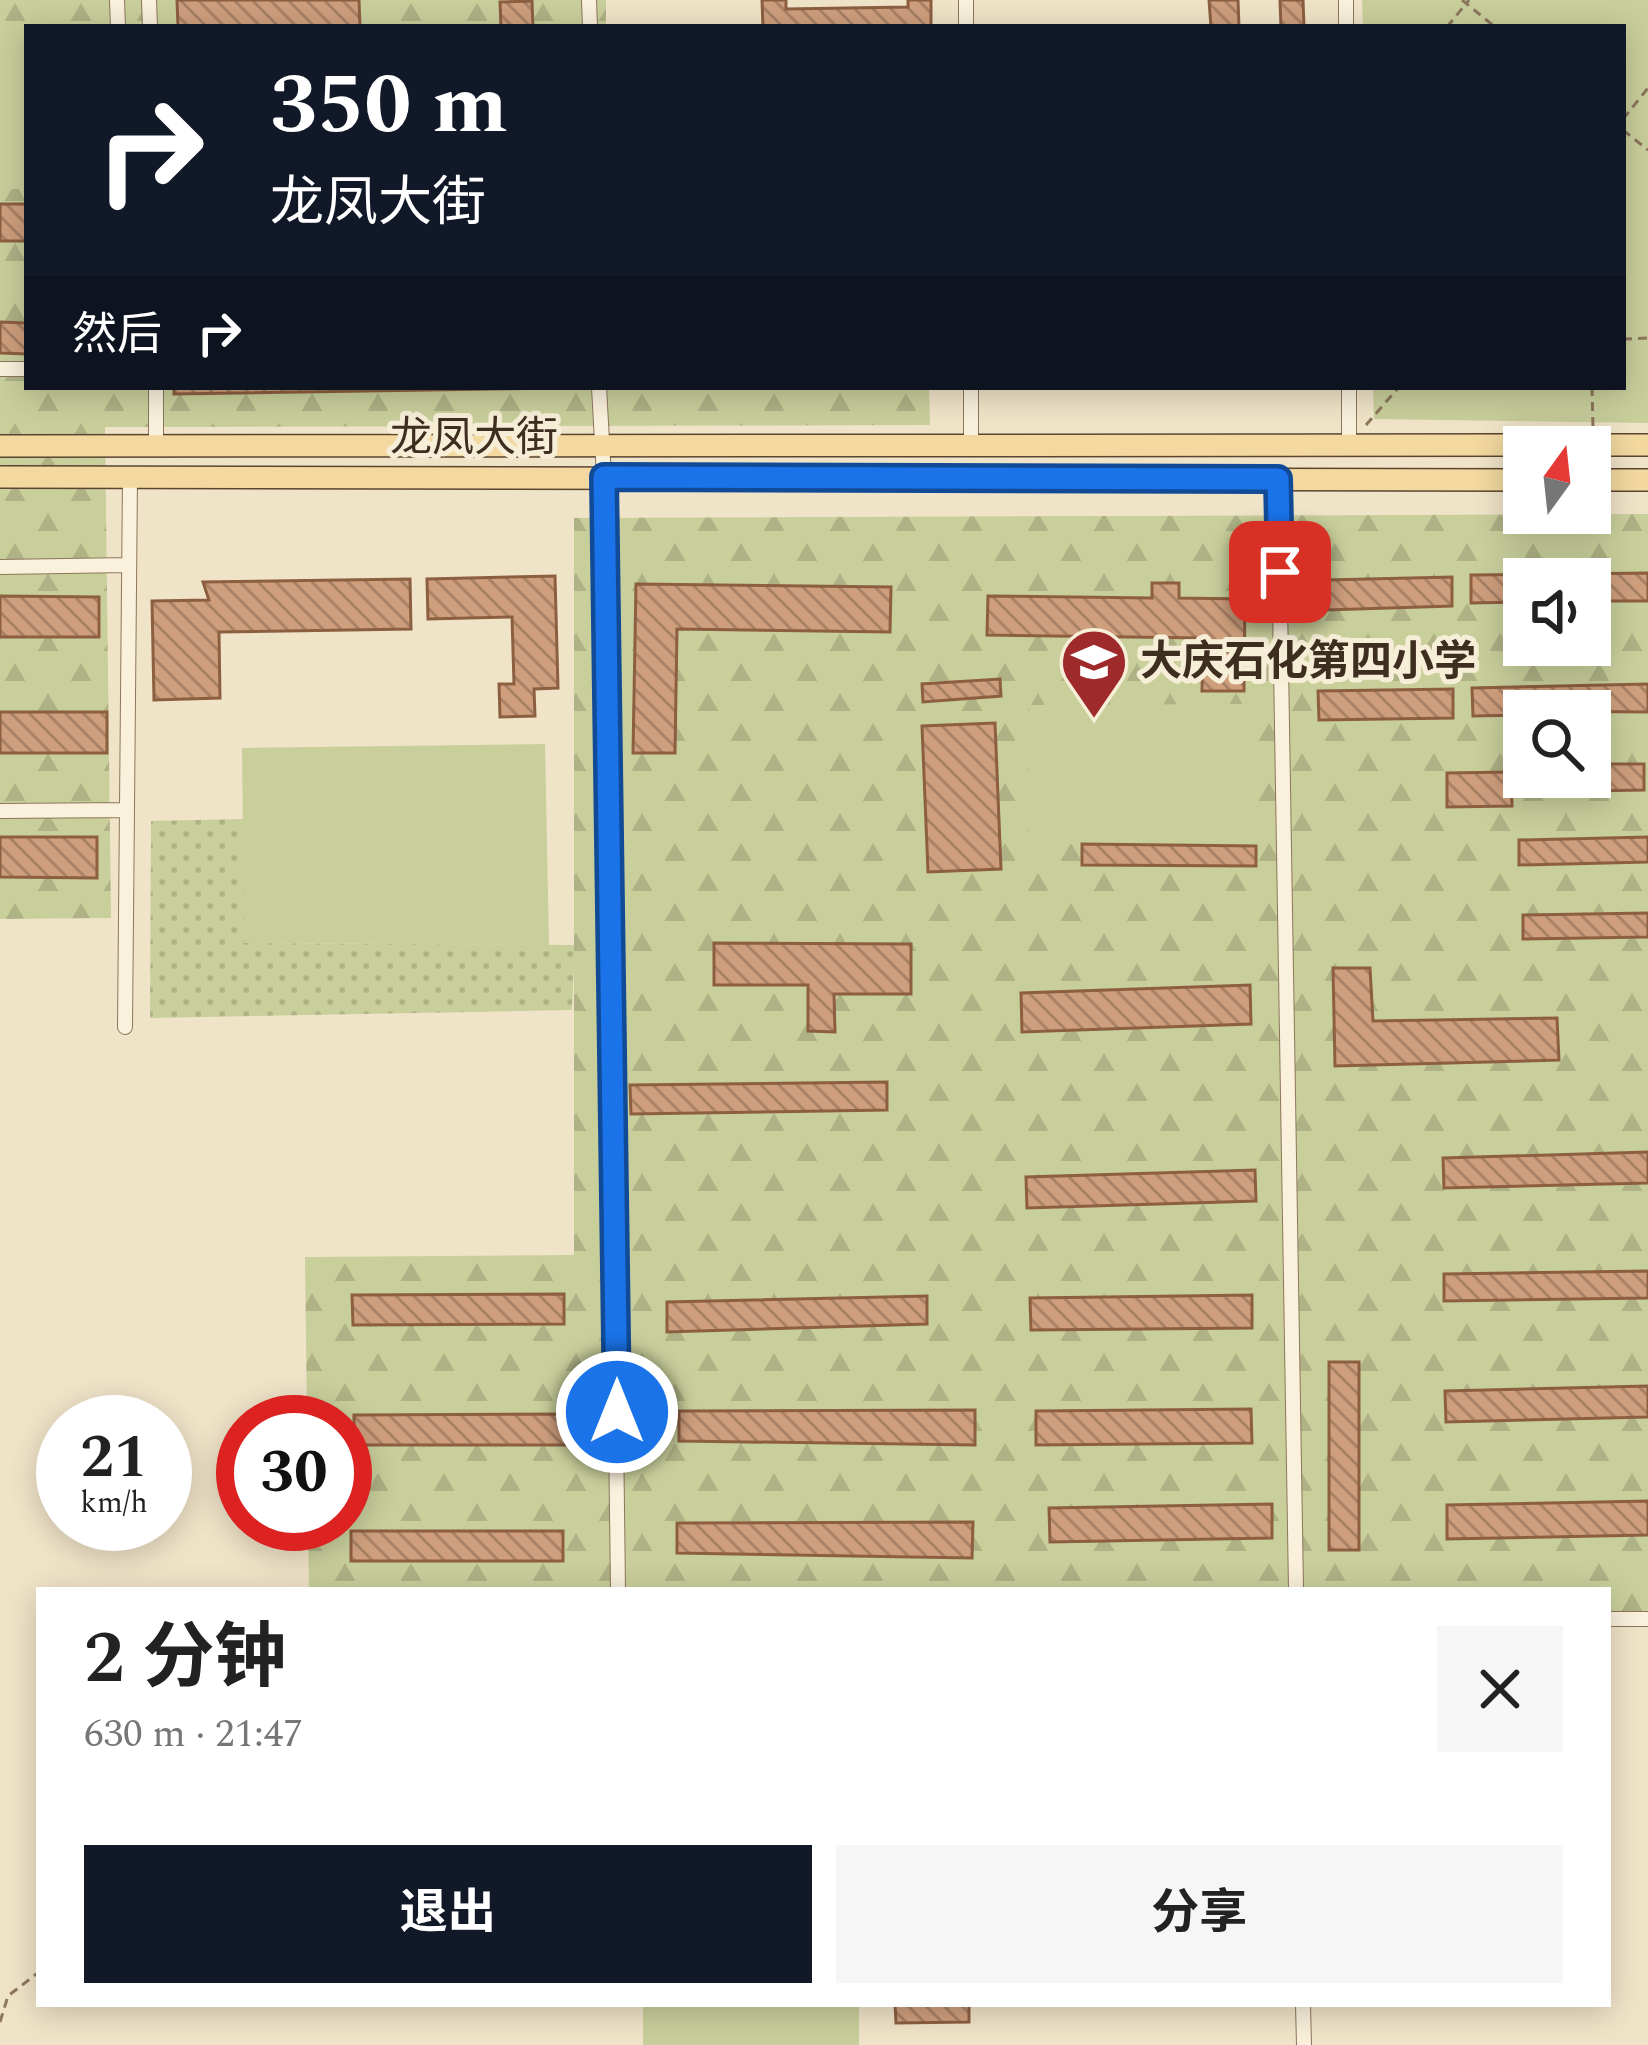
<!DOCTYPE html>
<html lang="zh">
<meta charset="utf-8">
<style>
body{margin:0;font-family:Spectral,"Noto Sans SC",serif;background:#f6f6f6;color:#222;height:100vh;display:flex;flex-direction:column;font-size:45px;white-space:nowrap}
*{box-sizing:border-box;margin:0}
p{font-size:39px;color:#767676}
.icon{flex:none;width:66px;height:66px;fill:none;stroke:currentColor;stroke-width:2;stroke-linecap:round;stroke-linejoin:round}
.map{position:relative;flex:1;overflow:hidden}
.details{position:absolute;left:36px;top:1587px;width:1575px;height:420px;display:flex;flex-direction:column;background:#fff;border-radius:0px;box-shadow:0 6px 30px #0003}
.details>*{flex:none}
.hud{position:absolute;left:24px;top:24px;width:1602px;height:366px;border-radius:0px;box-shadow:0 6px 30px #0003;background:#111827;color:#fff;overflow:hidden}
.needle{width:78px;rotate:15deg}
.buttons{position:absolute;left:1503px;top:426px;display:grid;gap:24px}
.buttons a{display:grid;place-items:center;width:108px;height:108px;border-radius:0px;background:#fff;box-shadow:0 6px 30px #0003;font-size:60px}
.speed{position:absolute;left:36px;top:1395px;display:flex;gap:24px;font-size:60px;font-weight:700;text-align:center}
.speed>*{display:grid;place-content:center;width:156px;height:156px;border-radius:50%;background:#fff;box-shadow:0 6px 30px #0003;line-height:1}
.speed small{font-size:30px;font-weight:400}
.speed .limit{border:18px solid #d22;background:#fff;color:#111}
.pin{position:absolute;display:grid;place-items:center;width:102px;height:102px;color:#fff;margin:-51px;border-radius:24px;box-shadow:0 6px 18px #0006}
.me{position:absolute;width:132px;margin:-66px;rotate:0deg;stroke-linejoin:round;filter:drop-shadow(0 0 9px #0008)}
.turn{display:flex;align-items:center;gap:42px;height:252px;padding:0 48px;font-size:54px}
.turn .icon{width:156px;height:156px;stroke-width:2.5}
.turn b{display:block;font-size:84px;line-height:102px}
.then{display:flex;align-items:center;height:114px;padding:0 48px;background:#0003;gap:24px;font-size:45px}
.round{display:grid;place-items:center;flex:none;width:126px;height:126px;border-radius:0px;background:#f6f6f6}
.overview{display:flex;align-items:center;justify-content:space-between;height:204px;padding:0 48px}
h1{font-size:72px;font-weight:700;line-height:90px}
.primary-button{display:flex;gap:24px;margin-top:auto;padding:24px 48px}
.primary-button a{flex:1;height:138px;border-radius:0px;background:#111827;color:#fff;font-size:48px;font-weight:700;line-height:138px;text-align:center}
.primary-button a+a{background:#f6f6f6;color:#222}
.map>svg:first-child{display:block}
.grass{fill:url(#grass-dots)}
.forest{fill:url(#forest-firs);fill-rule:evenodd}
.green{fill:#c9cf9b}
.building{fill:url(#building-back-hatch);stroke:#8d5f41;stroke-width:3}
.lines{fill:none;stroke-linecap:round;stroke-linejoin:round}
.minor-casing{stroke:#8d765c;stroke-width:16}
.primary-casing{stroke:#5b4430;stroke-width:24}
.path{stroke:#8d765c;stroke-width:3;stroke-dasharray:9 6;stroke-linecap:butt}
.minor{stroke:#faf1dc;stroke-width:14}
.primary{stroke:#f3d9a0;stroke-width:21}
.route-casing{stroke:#114b97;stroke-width:30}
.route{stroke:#1a73e8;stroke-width:21}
.labels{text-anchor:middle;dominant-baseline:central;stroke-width:10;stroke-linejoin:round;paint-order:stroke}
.street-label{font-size:42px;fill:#3d2e20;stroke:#f7eed8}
.poi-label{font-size:42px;font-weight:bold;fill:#3d2e20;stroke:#f7eed8;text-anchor:start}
</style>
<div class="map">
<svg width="1648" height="2045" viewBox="0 0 1648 2045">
<defs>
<pattern id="grass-dots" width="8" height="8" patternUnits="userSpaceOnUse" patternTransform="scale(3)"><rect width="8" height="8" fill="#c9cf9b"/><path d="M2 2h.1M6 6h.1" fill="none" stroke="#aeb285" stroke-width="1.8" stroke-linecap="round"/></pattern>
<pattern id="forest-firs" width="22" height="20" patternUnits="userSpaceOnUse" patternTransform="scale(3)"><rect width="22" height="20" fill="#c9cf9b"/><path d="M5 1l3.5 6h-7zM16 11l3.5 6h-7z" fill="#aeb285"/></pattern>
<pattern id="building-back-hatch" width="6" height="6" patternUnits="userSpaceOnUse" patternTransform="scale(3)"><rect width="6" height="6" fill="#cf9f7d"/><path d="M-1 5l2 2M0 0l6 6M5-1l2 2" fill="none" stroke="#a98266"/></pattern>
</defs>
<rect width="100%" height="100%" fill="#f0e4c8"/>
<!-- grass -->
<path class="grass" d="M243,819L245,943L575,945L572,1010L150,1018L151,821Z"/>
<!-- forest -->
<path class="forest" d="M0,0H606V27H27V387H929L930,425L105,427L111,918L0,919Z
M1648,514V1618L1608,1619V1590H309L308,1524H345V1422H307L305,1257L574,1255V518ZM1524,579H1590V645H1524ZM1524,711H1590V777H1524Z"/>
<!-- green -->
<path class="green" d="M1362,0H1648V423L1374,419L1373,387H1623V27H1363Z
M27,33V189H0V34Z
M1247,704V844H1029V705Z
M545,744L549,945L244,943L242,748Z
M643,2004H859V2045H643Z"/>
<!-- building -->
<path class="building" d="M177,0H359L360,27H178Z
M762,0H786V9L908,7V0H931V27H763Z
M1209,0H1238L1239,27H1211Z
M1280,0H1303L1304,27H1281Z
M532,1L533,27H501L500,2Z
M0,204H27V241H0Z
M0,322L27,323V354L0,353Z
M174,387H562V388L174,394Z
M1648,573V601H1590V579H1524V602L1471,603V575Z
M555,576L558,688L534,689L535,716L500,717L499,684H514L512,617L428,619L427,579Z
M1452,577V606L1326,610V580Z
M410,579L411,629L219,632L220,698L154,700L152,601L209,600L203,582Z
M1152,583H1179V598L1245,599L1244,691H1202L1203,638L987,635L988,596L1152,598Z
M636,584L891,587L890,632L677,629L675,753H633Z
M0,596L99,597V637H0Z
M1000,679L1001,696L923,702L922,684Z
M1648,684V712L1524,711V715L1473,716L1472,688Z
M1453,689V718L1319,720L1318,691Z
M0,712H107V753H0Z
M995,723L1001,869L928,872L922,726Z
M1590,764H1644V790L1525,792V777H1590Z
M1511,772L1512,806L1447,807V773Z
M0,837H97V878L0,877Z
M1648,837V862L1519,865V840Z
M1082,844L1256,846V866L1082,865Z
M1648,913V937L1523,939V915Z
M714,943L911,944V994H834L835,1032L808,1031V985H714Z
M1333,968H1370L1373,1021L1557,1018L1559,1060L1335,1066Z
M1250,985L1251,1024L1022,1032L1021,993Z
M887,1082V1110L631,1114L630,1085Z
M1648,1152V1183L1444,1188L1443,1158Z
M1255,1170L1256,1201L1027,1208L1026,1177Z
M1648,1271V1298L1444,1301V1274Z
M564,1294V1324L353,1325L352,1295Z
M1252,1295V1328L1031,1330L1030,1298Z
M927,1296V1324L667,1332V1302Z
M1329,1362H1359V1550H1329Z
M1648,1386V1417L1446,1422L1445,1391Z
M1251,1409L1252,1443L1036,1445V1411Z
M975,1410V1445L679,1441V1411Z
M566,1414V1445H354V1415Z
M1648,1501V1535L1447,1539V1505Z
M1272,1504V1538L1050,1542L1049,1508Z
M973,1522L972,1558L677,1553V1523Z
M351,1531H563V1561H351Z
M895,2004H969V2022L896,2023Z"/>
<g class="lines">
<!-- minor casing -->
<g class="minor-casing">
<path id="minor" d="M117,0L118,27
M149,0L150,27
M589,0L590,27
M966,0V27
M1346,0V27
M0,369H27
M156,387V446
M599,387L604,477L618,1590
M971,387V445
M1349,387V445
M1278,479L1296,1590
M0,567L129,565
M0,811L127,810
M125,1027L130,477
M1608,1619H1648
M1303,2004L1304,2045"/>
</g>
<!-- primary casing -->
<g class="primary-casing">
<path id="primary" d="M0,446L1648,445
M0,477L1524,480
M1590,480H1648"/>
</g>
<!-- path -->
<path class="path" d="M1462,0L1495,27
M1447,27L1469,0
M1623,119L1648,88
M1623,130L1648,150
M1623,339L1648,338
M1592,387L1593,427
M1366,425L1399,387
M0,2022L8,1996L39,1972"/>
<!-- minor -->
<use href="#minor" class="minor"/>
<!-- primary -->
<use href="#primary" class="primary"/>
</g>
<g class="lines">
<!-- route casing -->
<g class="route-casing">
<path id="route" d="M617,1412L604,477L1278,479L1280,572"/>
</g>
<!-- route -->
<use href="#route" class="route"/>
</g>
<!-- icons -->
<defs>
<g id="school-pin" transform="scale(3.45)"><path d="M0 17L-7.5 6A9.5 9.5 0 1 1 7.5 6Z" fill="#9e2a2b" stroke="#f7eed8"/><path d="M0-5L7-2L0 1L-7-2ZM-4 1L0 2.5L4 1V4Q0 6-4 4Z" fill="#fff"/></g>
</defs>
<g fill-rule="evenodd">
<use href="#school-pin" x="1094" y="662"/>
</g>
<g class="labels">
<!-- street labels -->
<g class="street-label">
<text x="474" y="438">龙凤大街</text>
</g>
<!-- poi labels -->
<g class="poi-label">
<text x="1140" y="662">大庆石化第四小学</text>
</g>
</g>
</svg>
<div class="buttons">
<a><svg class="needle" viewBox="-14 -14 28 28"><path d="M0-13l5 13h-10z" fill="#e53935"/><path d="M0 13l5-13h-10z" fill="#767676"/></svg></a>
<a><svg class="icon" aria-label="sound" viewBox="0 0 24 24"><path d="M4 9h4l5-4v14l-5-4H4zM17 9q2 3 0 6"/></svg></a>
<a><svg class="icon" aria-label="search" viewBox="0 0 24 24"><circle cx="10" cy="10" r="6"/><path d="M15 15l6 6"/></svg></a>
</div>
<div class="speed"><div>21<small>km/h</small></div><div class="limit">30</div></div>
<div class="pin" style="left:1280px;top:572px;background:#d93025"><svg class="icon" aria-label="arrive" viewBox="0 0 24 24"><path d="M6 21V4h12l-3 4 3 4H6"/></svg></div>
<svg class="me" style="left:617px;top:1412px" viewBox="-20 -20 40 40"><circle r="17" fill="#1a73e8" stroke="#fff" stroke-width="3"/><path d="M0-11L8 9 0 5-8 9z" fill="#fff"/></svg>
<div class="hud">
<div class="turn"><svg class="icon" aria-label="right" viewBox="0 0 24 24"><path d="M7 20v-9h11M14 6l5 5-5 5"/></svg><div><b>350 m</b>龙凤大街</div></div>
<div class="then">然后<svg class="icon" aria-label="right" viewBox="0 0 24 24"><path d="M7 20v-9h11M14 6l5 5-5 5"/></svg></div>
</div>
<section class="details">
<div class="overview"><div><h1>2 分钟</h1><p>630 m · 21:47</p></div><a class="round"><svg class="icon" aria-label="close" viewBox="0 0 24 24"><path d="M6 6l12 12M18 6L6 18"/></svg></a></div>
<div class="primary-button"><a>退出</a><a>分享</a></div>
</section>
</div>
